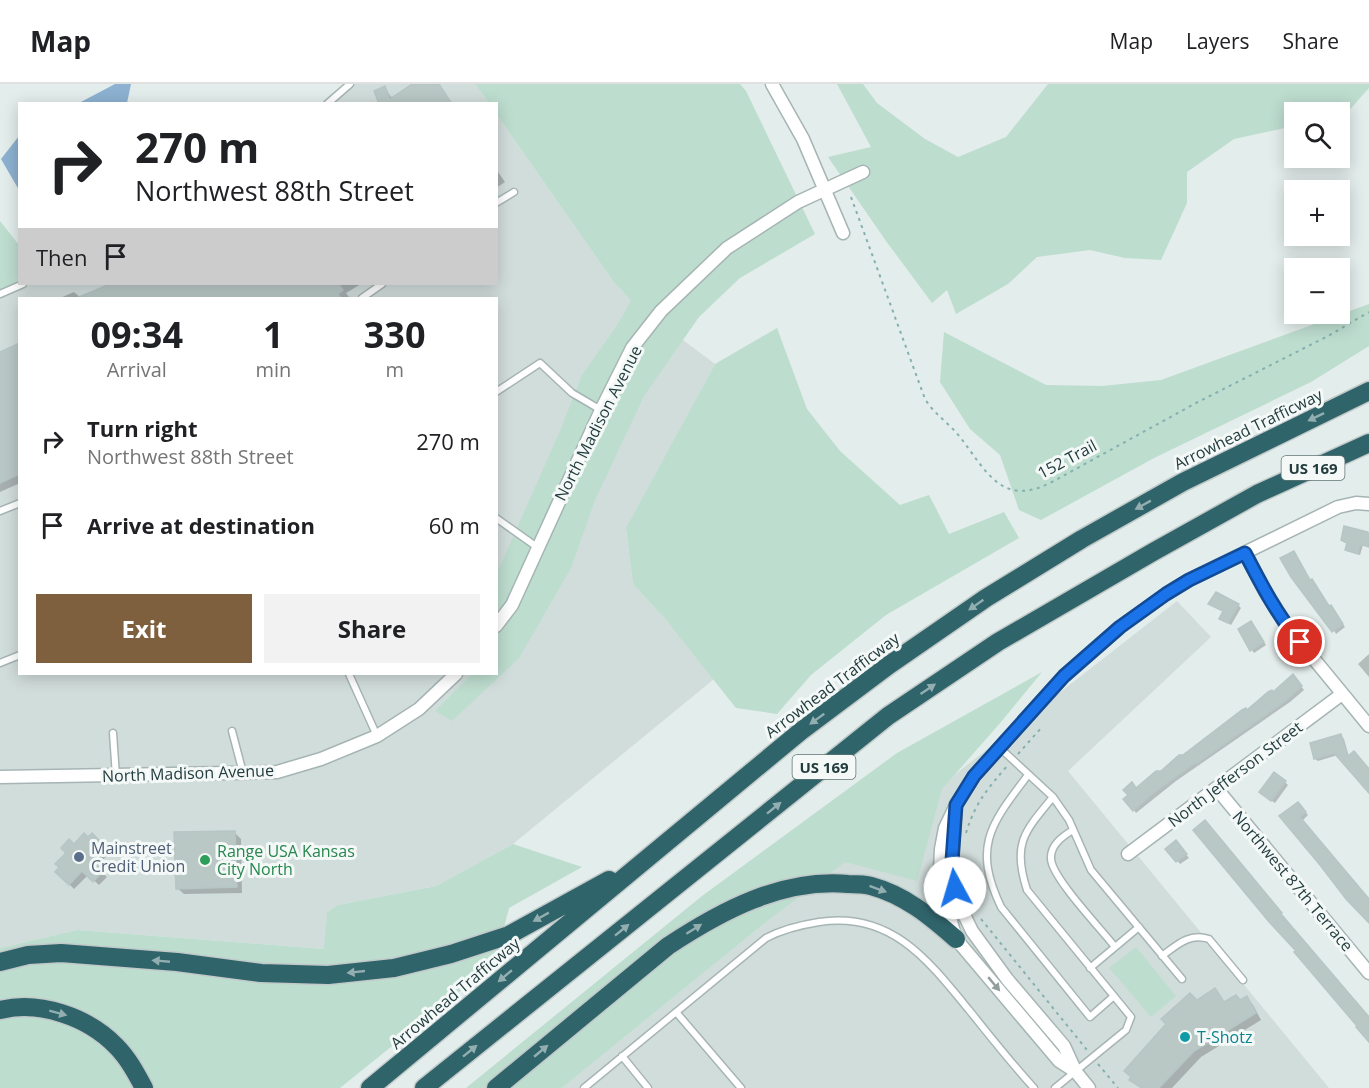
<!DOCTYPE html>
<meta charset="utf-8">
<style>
body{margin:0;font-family:"Open Sans",sans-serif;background:#f2f2f2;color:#202124;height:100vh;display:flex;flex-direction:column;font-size:22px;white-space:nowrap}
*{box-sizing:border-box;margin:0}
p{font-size:20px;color:#757577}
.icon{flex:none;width:33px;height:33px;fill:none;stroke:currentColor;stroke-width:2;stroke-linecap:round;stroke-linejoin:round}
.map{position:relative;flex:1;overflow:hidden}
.sheet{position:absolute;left:18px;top:213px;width:480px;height:378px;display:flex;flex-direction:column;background:#fff;border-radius:0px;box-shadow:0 3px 15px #0003}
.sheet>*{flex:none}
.top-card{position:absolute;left:18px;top:18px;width:480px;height:183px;border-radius:0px;box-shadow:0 3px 15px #0003;background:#fff;color:#202124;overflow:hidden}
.controls{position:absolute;left:1284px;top:18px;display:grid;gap:12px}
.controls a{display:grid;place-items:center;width:66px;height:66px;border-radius:0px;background:#fff;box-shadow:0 3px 15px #0003;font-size:30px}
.pin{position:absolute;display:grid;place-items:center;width:51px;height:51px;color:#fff;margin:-26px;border:3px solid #fff;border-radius:50%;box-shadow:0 2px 6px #0007}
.me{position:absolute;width:66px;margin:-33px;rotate:354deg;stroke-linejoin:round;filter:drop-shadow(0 0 4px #0008)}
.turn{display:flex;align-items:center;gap:21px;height:126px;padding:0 18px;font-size:27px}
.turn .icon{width:78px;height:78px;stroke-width:2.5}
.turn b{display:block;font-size:42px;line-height:51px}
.then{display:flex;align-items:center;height:57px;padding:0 18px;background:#0003;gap:12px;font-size:22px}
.eta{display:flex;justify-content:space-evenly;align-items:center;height:102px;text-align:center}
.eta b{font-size:36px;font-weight:700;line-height:42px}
.primary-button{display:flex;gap:12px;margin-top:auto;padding:12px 18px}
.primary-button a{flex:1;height:69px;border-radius:0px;background:#7e603e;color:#fff;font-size:24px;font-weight:700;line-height:69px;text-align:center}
.primary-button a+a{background:#f2f2f2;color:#202124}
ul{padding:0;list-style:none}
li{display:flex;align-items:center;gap:18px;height:84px;padding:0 18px}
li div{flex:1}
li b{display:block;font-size:22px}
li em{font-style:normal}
header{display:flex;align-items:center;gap:36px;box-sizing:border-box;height:84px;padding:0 30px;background:#fff;border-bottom:2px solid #e0e0e0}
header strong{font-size:28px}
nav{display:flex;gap:33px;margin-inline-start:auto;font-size:21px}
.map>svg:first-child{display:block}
.built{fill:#d1dddb;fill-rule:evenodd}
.green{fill:#bdddcf}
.water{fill:#8cb1d1}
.shadow{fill:#0003}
.building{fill:#b9c8c5;stroke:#b6c6c5;stroke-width:1.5}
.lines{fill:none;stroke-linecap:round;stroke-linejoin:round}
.service-casing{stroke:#a6b5b4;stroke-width:9}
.minor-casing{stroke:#a6b5b4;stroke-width:15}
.motorway-casing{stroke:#c1c9c9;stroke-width:21}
.path{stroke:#84b0af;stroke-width:2;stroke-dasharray:3 4.5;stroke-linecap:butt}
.service{stroke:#fff;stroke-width:6}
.minor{stroke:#fff;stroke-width:12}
.motorway{stroke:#2f646a;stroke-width:18}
.oneway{fill:#92aeb1}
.oneway2{fill:#919e9e}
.route-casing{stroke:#114b97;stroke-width:15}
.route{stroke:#1a73e8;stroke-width:10}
.service-dot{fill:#5c6f8a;stroke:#f4f9f8;stroke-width:2}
.leisure-dot{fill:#2e9e5b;stroke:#f4f9f8;stroke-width:2}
.culture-dot{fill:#0f9aa8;stroke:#f4f9f8;stroke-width:2}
.labels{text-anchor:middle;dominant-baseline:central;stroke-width:6;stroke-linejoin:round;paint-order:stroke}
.shield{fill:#f4f9f8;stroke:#627576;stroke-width:1.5}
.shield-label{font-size:15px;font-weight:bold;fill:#233d3e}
.street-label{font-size:16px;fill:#233d3e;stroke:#f4f9f8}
.service-label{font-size:16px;fill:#4e5e75;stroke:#f4f9f8;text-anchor:start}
.leisure-label{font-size:16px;fill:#27864d;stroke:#f4f9f8;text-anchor:start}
.culture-label{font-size:16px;fill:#0d838f;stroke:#f4f9f8;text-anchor:start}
</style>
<header>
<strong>Map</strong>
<nav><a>Map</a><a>Layers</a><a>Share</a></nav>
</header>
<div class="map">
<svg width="1369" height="1004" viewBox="0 0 1369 1004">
<rect width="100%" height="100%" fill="#e3edeb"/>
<!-- built -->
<path class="built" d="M350,0H475L489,19L327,20Z
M497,31L613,197L631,217L715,280L626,445L633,500L666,536L714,595L513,760L436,802L338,821L327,828L325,865L77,846L0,864V209L20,200H496ZM20,214H496V590H20Z
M1177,517L1211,553L1068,687L1329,1004H562L766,838Z"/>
<!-- green -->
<path class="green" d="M475,0H740L746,7L815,150L740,194L699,233L644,312L595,416L571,484L519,574L452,637L435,627L472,590H496L497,489L560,347L582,291L616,243L631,217L613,197L497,31L496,20L489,19Z
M837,0H863L877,19L925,55L958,73L1006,53L1048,0H1369V4L1345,31L1340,32V28H1294V42L1234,55L1187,88V119L1161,176L1125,174L1090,166L1037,173L1008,200L956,230L947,206L932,219L886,157L828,73L871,63Z
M0,137L19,161L20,200L0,210Z
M1369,220V262L1311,298L1154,374L1041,436L1019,426L1000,371L970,345L940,298L944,248L1046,301L1102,302L1161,296Z
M777,244L807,325L840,367L900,421L929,411L949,450L1004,428L1019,454L886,531L811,591L777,630L736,624L666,536L633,500L626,444L715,280Z
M1042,588L1001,638L942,705L917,797L845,778L766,838L562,1004H466L702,812L897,669Z
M513,760L582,783L509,824L495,879L340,1004H0V864L77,846L324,865L327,828L338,821L436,802Z
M1136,863L1176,912L1151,933L1109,884Z"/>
<!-- water -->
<path class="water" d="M115,0H131L127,19H79Z
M19,52V106L1,75Z"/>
<!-- shadow -->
<path class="shadow" d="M415,0H439L452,20H380L384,4L393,15Z
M496,85L505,98L496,104Z
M113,200H361L346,209L349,213L347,214H81Z
M74,208L81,214H60Z
M20,261V399L0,408V269Z
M1367,450L1369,452V463L1363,461L1360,471L1347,465L1348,460L1342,456Z
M1294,469L1311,498L1345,543L1336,550Z
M1210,520L1238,521L1241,524L1231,541L1221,535L1224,528Z
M1253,542L1266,561L1254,569L1252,566Z
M1369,570V593L1358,580Z
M1293,592L1304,606L1290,618L1176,697L1136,729L1134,726L1137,706L1273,610Z
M1341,652L1344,655L1349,673L1369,687V707L1338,671L1318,677L1315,675Z
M1285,698L1288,701L1275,719L1263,711Z
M1298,720L1308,731L1302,737L1369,816V837L1281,732Z
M234,748L241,755L242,809L184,810L177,804Z
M92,751L110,769L96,782L107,793L99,801L88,791L74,805L57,788L74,762Z
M1179,761L1189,774L1180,780L1167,765Z
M1215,906L1225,919L1241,918L1247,914L1253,921L1261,936L1201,973L1172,1004H1141L1138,1002L1131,996L1197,917Z"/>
<!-- building -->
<path class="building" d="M412,0H439L452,20H379L374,7L385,2L390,15Z
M110,200H339L343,206L338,210L341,214H77Z
M20,259V390L0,399V268Z
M1344,442L1368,448L1369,463L1360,460L1358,470L1345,466L1347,459L1341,456Z
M1294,467L1310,496L1312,495L1329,522L1331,521L1343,540L1332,548L1291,493L1280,474Z
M1216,508L1239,520L1228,539L1219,535L1223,527L1208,520Z
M1251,537L1264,558L1250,567L1238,545Z
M1293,590L1302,602L1288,615L1196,680L1195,679L1152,710L1133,727L1123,715L1128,711L1123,706L1132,698L1136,704L1156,687H1161L1179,671H1183L1242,626L1246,624L1247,626L1268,608L1272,606L1273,608Z
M1341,650L1348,672L1354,667L1369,685V709L1334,669L1314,675L1310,659Z
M1274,688L1286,697L1271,717L1259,708Z
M1298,718L1306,728L1300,733L1369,815V839L1346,815L1320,781L1279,732Z
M1205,736L1282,829L1281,830L1369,933V958L1356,943L1357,942L1294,868L1296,867L1270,839L1193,746Z
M235,747L237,803L176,805L174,748Z
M84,749L88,753L92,749L106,763L93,777L103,787L93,798L82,787L69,801L55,788L59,783L55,780L66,769L61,764L69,755L74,760Z
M1176,756L1187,770L1176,778L1165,765Z
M1215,904L1224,918L1236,911L1240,916L1247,912L1256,929L1194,967L1159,1004H1142L1129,996L1131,993L1124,987L1166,940L1161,935L1190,909L1197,916Z"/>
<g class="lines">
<!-- service casing -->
<g class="service-casing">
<path id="service" d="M327,20L350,0
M496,119L514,108
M0,210L23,200
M362,214L382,200
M496,308L540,279L572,309L601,326
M0,427L20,419
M496,434L537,463
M0,579L20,571
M349,590L377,652
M232,647L243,689
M113,649L116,692
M1000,664L1053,713L1069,736L1091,786L1182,895
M1028,691C991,740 972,762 1001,823L1090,933L1114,912
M1053,713C1024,748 1012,760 1027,806L1131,933L1126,946L1055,1004
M1073,746C1063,752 1050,761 1051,775C1052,794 1102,846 1115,863
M1162,872C1178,860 1189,849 1209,855L1243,896
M1090,884L1139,843
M676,928L741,1004
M622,972L648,1004
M584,1004L766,854C783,845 800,841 819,838C891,827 928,876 969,926C990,952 1011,979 1034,1004"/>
</g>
<!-- minor casing -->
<g class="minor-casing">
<path id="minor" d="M772,0L803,55L843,149
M1245,469L1265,507L1286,541L1369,642
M496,542L512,521L601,326L632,264L661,227L727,164L798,118L863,88
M0,693L277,688L321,675L377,652L419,625L456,590
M1217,705L1369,889
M955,731L951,791L958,818L972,847L1007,895L1064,962L1076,988L1089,1004
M1128,770L1342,610
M1076,988L1059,977L956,855L946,820L940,787L941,765L945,744L956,721L974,692L1064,592L1120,543L1166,510L1189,496L1338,423L1356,419L1369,420"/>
</g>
<!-- motorway casing -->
<g class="motorway-casing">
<path id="motorway" d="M0,878L28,871L61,869L177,878L261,889L328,891L394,884L451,870L509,851L609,796
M0,926C39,916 88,933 116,962C128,974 136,989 144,1004
M370,1004L801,647L889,581L986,514L1082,455L1183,398L1369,307
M424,1004L888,632L998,558L1153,468L1257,410L1369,359
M496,1004L668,862C721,827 782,794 848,800C855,800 864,800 871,802C905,811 931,833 956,855"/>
</g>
<!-- path -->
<path class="path" d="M851,113L925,315C934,330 949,339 960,353C987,388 1002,424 1052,398L1196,319L1328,252L1369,228
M1018,670L1042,643
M966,749C975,719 988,704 1008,681
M964,785L966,800
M981,835L1087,966
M1098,980L1118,1004"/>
<!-- service -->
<use href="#service" class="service"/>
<!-- minor -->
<use href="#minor" class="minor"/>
<!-- motorway -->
<use href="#motorway" class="motorway"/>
</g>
<!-- one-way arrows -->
<defs><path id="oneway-solid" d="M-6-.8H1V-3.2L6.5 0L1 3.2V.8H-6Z" transform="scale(1.5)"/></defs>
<g class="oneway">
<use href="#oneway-solid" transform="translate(1316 333) rotate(154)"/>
<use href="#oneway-solid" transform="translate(1143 421) rotate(151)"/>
<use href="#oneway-solid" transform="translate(976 521) rotate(145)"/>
<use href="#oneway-solid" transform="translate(928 605) rotate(-34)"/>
<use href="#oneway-solid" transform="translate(817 635) rotate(144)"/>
<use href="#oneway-solid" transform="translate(774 724) rotate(-39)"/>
<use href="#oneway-solid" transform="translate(878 805) rotate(20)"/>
<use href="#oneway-solid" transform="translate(541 833) rotate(151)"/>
<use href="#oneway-solid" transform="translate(694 845) rotate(-32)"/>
<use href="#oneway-solid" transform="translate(622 846) rotate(-39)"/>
<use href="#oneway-solid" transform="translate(161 877) rotate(-175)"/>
<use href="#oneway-solid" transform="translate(356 888) rotate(174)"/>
<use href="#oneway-solid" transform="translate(505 892) rotate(140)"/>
<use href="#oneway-solid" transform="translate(58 929) rotate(15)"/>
<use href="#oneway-solid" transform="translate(470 967) rotate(-39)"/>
<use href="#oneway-solid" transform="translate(541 967) rotate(-40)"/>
</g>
<use class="oneway2" href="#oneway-solid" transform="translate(994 900) rotate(50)"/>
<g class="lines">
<!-- route casing -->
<g class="route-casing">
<path id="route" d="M955,804L951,791L956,721L974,692L1064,592L1120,543L1166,510L1189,496L1245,469C1261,500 1277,531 1300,558"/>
</g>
<!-- route -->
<use href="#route" class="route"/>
</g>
<!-- markers -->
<circle class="service-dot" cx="79" cy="773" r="6"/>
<circle class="leisure-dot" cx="205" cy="776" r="6"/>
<circle class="culture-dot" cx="1185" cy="953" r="6"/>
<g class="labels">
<!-- shield labels -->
<g class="shield">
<rect x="1281.5" y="372" width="63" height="24" rx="4.5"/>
<rect x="792.5" y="671" width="63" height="24" rx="4.5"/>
</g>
<g class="shield-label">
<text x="1313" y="384">US 169</text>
<text x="824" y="683">US 169</text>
</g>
<!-- street labels -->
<g class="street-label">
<text transform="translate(598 339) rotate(-63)">North Madison Avenue</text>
<text transform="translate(1248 345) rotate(-26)">Arrowhead Trafficway</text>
<text transform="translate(1067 375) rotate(-28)">152 Trail</text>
<text transform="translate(832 601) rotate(-37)">Arrowhead Trafficway</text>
<text transform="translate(188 689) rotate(-2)">North Madison Avenue</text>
<text transform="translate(1235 690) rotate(-37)">North Jefferson Street</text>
<text transform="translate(1293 797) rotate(50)">Northwest 87th Terrace</text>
<text transform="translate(455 909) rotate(-40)">Arrowhead Trafficway</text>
</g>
<!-- service labels -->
<g class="service-label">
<text x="91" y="764">Mainstreet<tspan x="91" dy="18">Credit Union</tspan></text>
</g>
<!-- leisure labels -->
<g class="leisure-label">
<text x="217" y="767">Range USA Kansas<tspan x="217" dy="18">City North</tspan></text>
</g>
<!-- culture labels -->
<g class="culture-label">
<text x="1197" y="953">T-Shotz</text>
</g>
</g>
</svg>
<div class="controls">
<a><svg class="icon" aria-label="search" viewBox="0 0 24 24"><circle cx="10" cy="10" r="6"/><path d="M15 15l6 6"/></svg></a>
<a>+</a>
<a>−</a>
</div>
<div class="pin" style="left:1300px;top:558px;background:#d93025"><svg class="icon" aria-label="arrive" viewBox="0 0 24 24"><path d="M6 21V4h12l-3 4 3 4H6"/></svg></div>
<svg class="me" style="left:955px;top:804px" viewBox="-20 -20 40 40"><circle r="19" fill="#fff"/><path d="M0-13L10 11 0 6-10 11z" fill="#1a73e8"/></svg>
<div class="top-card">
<div class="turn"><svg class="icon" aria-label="right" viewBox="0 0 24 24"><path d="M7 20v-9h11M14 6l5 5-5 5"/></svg><div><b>270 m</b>Northwest 88th Street</div></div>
<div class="then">Then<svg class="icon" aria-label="arrive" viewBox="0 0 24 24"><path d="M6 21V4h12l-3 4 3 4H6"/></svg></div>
</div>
<section class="sheet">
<div class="eta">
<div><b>09:34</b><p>Arrival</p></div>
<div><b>1</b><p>min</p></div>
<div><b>330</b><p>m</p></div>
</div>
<ul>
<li><svg class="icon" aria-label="right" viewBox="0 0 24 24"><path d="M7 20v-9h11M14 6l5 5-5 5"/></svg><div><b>Turn right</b><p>Northwest 88th Street</p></div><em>270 m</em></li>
<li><svg class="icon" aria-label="arrive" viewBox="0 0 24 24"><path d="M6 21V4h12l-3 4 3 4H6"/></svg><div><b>Arrive at destination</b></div><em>60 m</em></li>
</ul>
<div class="primary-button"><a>Exit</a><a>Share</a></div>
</section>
</div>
